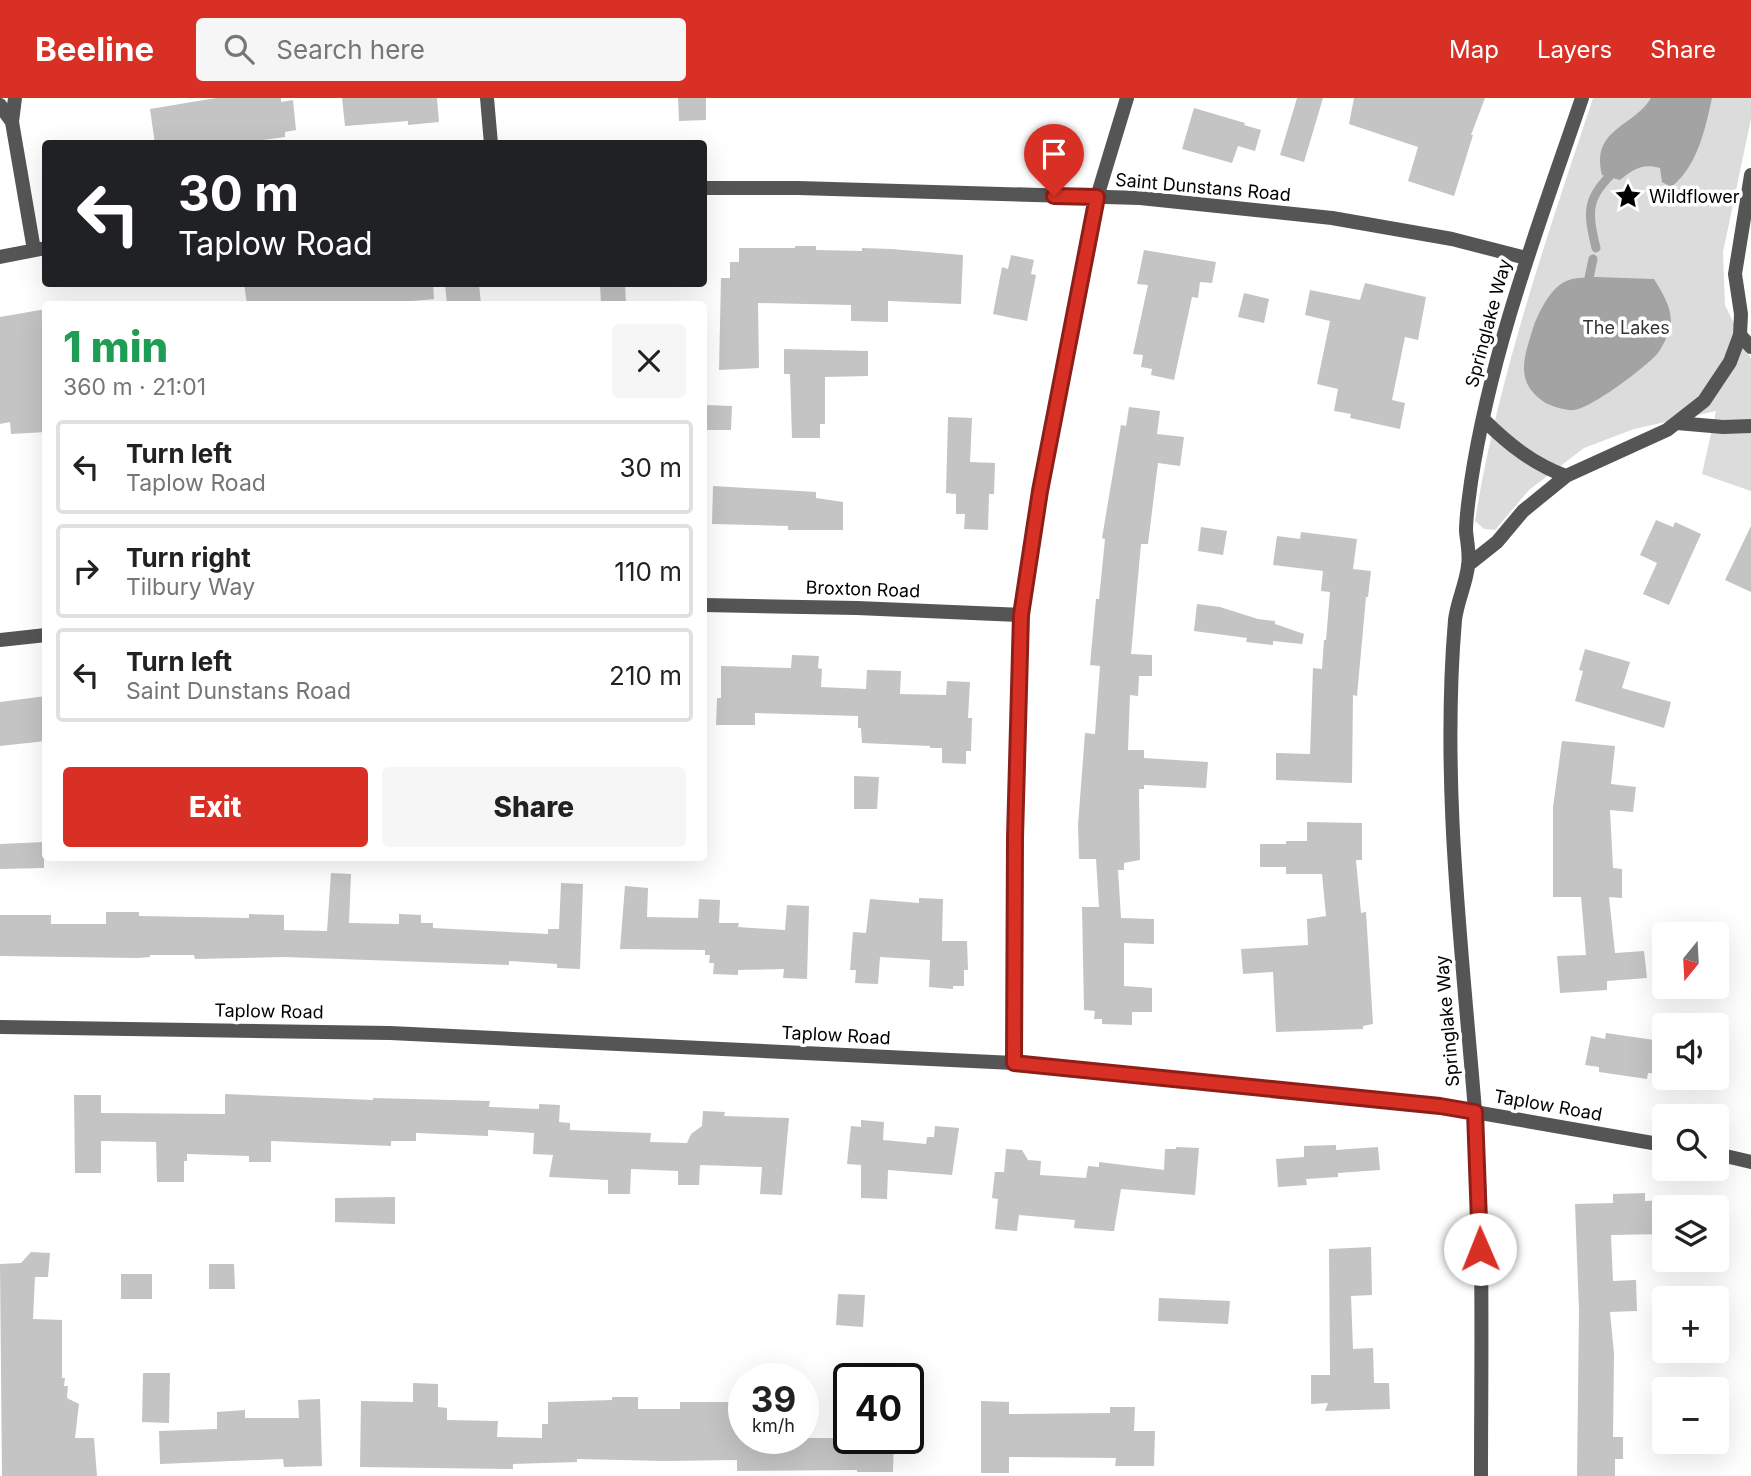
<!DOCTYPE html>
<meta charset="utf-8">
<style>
body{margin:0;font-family:Inter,sans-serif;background:#f6f6f6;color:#222;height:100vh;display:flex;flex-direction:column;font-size:26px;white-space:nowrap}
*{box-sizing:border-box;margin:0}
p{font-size:23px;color:#767676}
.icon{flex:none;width:38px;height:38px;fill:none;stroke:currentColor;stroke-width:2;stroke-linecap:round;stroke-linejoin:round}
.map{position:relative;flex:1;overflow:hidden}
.panel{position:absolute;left:42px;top:203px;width:665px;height:560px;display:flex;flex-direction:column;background:#fff;border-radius:7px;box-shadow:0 7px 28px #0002}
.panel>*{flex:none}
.guide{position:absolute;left:42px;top:42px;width:665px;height:147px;border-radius:7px;box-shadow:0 7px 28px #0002;background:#202124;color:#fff;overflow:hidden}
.needle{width:46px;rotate:198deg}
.buttons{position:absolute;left:1652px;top:824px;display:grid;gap:14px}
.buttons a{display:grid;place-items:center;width:77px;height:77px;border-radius:7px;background:#fff;box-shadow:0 7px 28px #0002;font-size:35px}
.speed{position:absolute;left:728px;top:1265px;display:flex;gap:14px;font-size:35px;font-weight:700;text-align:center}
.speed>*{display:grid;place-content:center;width:91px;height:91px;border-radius:50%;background:#fff;box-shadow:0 7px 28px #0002;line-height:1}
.speed small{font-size:18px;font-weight:400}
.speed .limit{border:4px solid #111;border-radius:10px;background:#fff;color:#111}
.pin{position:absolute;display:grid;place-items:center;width:60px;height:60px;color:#fff;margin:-72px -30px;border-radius:50% 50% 50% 0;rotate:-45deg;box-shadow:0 0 7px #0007}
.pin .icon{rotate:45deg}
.me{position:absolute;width:77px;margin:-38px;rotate:359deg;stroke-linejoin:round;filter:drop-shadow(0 0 5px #0008)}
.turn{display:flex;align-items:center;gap:24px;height:147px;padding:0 21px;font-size:32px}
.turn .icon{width:91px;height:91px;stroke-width:2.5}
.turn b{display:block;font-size:49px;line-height:60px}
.round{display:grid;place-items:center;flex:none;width:74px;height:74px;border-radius:7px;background:#f6f6f6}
.overview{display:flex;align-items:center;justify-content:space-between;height:119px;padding:0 21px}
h1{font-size:42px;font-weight:800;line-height:52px;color:#1e9e55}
.primary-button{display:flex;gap:14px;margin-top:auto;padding:14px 21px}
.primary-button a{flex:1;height:80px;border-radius:7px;background:#d93025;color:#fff;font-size:28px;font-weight:800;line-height:80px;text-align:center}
.primary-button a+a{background:#f6f6f6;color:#222}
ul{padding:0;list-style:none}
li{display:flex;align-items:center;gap:21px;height:94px;margin:0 14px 10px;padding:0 7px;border:4px solid #e0e0e0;border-radius:7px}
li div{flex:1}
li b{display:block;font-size:26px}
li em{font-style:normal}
header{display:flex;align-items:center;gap:42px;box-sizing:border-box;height:98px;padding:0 35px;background:#d93025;color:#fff}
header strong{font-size:33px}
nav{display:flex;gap:38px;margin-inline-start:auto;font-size:24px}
.search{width:490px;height:63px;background:#f6f6f6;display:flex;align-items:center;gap:18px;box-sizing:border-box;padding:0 24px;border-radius:7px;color:#767676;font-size:26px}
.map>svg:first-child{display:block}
.green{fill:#dcdcdc}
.water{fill:#a3a3a3}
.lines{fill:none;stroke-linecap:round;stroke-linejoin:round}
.stream{stroke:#a3a3a3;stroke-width:9}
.building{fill:#c4c4c4}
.minor{stroke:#555;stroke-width:14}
.tertiary{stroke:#555;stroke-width:14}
.route-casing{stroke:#8d1f18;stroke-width:18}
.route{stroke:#d93025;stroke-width:12}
.labels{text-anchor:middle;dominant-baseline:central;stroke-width:7;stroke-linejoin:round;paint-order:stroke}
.street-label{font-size:18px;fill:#000;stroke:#fff}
.poi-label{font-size:18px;fill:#000;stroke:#fff;text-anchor:start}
.park-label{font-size:18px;fill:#333;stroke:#fff}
</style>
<header>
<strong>Beeline</strong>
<div class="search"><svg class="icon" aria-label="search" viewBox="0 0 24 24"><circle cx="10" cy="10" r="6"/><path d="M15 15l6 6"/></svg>Search here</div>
<nav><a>Map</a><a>Layers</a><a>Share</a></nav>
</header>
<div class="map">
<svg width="1751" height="1378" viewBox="0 0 1751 1378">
<rect width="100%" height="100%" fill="#fff"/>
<!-- green -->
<path class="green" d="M1593,0H1751V21L1723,154L1725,207L1751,261V393L1702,376L1716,313L1634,331L1584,350L1529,392L1495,432L1484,431L1475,423C1498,279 1547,139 1593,0Z"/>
<!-- water -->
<path class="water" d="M1651,0H1712C1705,31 1698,68 1671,89L1662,84L1660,70C1642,65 1634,71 1620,82L1602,77C1590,31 1634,29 1651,0Z
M1596,179L1654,181C1663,196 1674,212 1670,231C1668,238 1662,249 1658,255C1646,269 1592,310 1574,312C1566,313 1551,308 1544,304C1513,283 1525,257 1534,227C1540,212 1552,187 1569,182C1577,179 1588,180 1596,179Z"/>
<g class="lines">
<!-- stream -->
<path class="stream" d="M1596,150C1587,113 1586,99 1616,72
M1589,180L1593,161"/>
</g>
<!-- building -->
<path class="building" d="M216,0H281V4L293,2L296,32L285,34V39L234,46H155L150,11Z
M342,0H437L439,24L408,27V23L345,28Z
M678,0H706V22L679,23Z
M1297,0H1323L1304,64L1280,57Z
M1354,0H1485L1471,37H1473L1454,98L1408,83L1418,49L1349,26Z
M1194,10L1245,25L1244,27L1261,32L1255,53L1238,48L1232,65L1182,51Z
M795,148H816V152L862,153V150L891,151L963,157L961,206L888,203V224L851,223V207L758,205L759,270L719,272L721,180H730V164H739V150H795Z
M1144,152L1216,164L1212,185L1200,184L1198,200L1192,199L1174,282L1151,277L1152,271L1141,269L1143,257L1133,256L1148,187L1137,186Z
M1011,157L1034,162L1031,176L1036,177L1027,223L993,216L1002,169L1008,171Z
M1365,185L1426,199L1418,242L1405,239L1392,302L1405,305L1400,331L1350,320L1351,316L1334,313L1338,291L1317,286L1330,223L1305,217L1310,192L1360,202Z
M244,186H433L434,201L380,206H247Z
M445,186H479L481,206H447Z
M600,186H625L626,206H601Z
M1244,195L1269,201L1264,225L1238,219Z
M46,211V334L11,336L10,324L0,326V219Z
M784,251L868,253V278L825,279V326H820V340H792L790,276H784Z
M707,307L732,308L731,332H706Z
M1129,309L1160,313L1157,336L1184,339L1180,368L1158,365L1148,446H1141L1131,556L1152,557V578H1139L1138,598L1130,597L1128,652H1144V660L1208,664L1206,690L1144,687V691H1139L1140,762L1124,765V772H1118L1121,820L1154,821V846L1124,845V888L1152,890V914H1132V927L1102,926V921H1094L1095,913L1084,912L1082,809H1099L1096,761H1079L1078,727L1085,635L1095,636L1100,568L1090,567L1096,501H1099L1105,441L1102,440L1121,327L1126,328Z
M948,319L972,320L970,364L995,365L994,396H989L988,432L964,431L965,416H956V396L946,395Z
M713,388L816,394V400L843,404V432H788V428L712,426Z
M1656,422L1673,429L1675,424L1701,436L1669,507L1643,496L1657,465L1640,457Z
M1751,428V494L1725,482Z
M1201,429L1227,433L1223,457L1198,453Z
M1301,434L1357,441L1353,471L1371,473L1368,499H1366L1357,598L1353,597L1352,685L1276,682V655L1310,656L1313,570L1322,571L1324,542H1326L1330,494L1321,493L1323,473L1273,467L1277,438L1300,441Z
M1197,506L1220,509L1258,521L1275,523V526L1304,536L1302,546L1273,543V547L1246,544L1247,540L1194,533Z
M1585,551L1630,564L1622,590L1671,604L1664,630L1575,603L1583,573L1579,572Z
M792,557L819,558L818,570L822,571L821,589L866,591L867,572L901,573L900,596L946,597L947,583L970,584L968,620H972L971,653H966V666L942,665V650H930V648L862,645L861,630H858V618L755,615V627H716L717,600H721V568L791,570Z
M46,598V643L0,648V604Z
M1562,643L1615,648L1611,686L1636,689L1633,714L1610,712L1613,770L1622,771V800L1609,799L1615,855L1644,853L1647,880L1607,883V892L1560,895L1557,858L1586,857L1581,799H1553V709Z
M854,678L879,679L877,711H854Z
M1307,724L1362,725V762H1356L1361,815L1366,814L1373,926L1363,928V931L1276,934L1273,874L1243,876L1241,851L1308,847L1307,821L1326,818L1322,776H1286V769H1260V746H1286V743H1307Z
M44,744V770L0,771V746Z
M331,775L351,776L349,825L399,826V816L421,817V825H433V830L548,836V831H559L561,785L583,786L580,871L557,870V866L509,863V867L284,859L195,861L194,857H150V859L139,860L0,858V817H51V826H106V814H139V818L249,820V816L284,817V832L327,833Z
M625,788L648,790L647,819L698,820L699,801L720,802L719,825H739L738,829L785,832L787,807L809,808L807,881L783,880L784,871L738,872V877L713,876L714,865H709L710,857H705V852L620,851Z
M919,800L943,801L942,843H967L968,872H964V888H953V891L929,889L930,862L880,859L878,886L855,885L856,872H850L853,834L866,835L870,801L919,805Z
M1606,935L1654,942L1652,951L1664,952V976L1648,975L1647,981L1599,974V969L1585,967L1591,938L1605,941Z
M225,996L373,1002V1000L490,1003L489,1009L539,1011V1006L560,1007L559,1024L570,1025V1032L651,1035L650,1044L687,1045L691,1036L702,1028L703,1013L725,1014L724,1018L789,1020L782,1097L760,1096L762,1069L700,1067L699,1087H678V1073L631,1071L630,1096H608V1082L549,1079L553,1057L533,1056L534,1035L488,1032V1038L416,1035V1043H391V1048L271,1043V1064H249V1058L187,1056V1063H184V1084H157L156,1044L101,1043V1075H75L74,997H101V1015L225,1016Z
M861,1022L884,1024L883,1042L926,1046L927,1039H934L935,1028L959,1030L952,1077L888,1072L887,1101L861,1100V1067L847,1066L851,1028L861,1029Z
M1336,1047V1052L1378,1049L1380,1072L1338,1075V1079L1306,1081L1307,1087L1278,1089L1276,1061L1304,1059V1048Z
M1176,1049L1199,1050L1195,1097L1121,1091L1114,1133H1111L1074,1130L1075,1122L1019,1117L1017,1133L995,1131L998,1101L992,1100L995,1074H1004L1006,1051L1022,1052L1028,1062L1041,1063L1040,1077L1086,1080L1088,1068L1099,1069V1064L1164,1072L1165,1051H1176Z
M1645,1095V1103L1664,1102V1136L1611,1137L1613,1183L1636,1182L1637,1213L1610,1214L1614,1256L1613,1339H1623V1361H1615V1378H1577L1579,1212L1575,1106L1613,1105V1096Z
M395,1099V1126L335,1124V1100Z
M1371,1149L1372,1197L1351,1198L1353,1251L1373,1250L1374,1285H1389L1390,1311L1325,1313L1328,1305L1311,1306V1277H1330L1329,1151Z
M31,1154L50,1155L48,1179H35L33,1221L62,1222V1280H65L64,1288H68L67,1300L79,1306L75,1340H94L97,1378H2L0,1166L21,1165Z
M209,1166H234L235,1191H209Z
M121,1176H152V1201H121Z
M838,1196L865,1197L863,1229L836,1227Z
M1159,1200L1230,1203L1228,1226L1158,1223Z
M143,1275H170L169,1325L142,1324Z
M413,1285L438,1286V1309L447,1310V1322L498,1323L497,1339L542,1340V1326H548V1304L612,1302V1299H638V1311H680V1304H744V1340H894L893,1374H857V1372L737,1373V1362L664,1363L577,1361V1364L513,1366V1371L360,1369L361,1303L413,1304Z
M320,1301L322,1368L284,1369L283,1361L160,1366L159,1333L217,1331V1314L245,1312V1320H299L298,1302Z
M981,1303L1009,1304V1316L1110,1315V1309H1135L1134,1333H1155L1154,1368H1115L1116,1360L1009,1359V1375H981Z"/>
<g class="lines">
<!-- minor -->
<path class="minor" d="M15,0L12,24L34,152
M487,0L491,46
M0,7L12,24
M704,90H798L1140,100L1332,120L1452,141L1526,160
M0,159L46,150
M1740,237L1751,249
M1677,325L1723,329L1751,328
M704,507L857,510L1021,517
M0,542L46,537
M0,929L390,935L1014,965L1440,1008L1664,1047
M1014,965L1015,740L1021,517L1040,393L1097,99L1127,0
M1717,1056L1751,1064"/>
<!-- tertiary -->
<path class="tertiary" d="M1483,321C1508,346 1533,366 1566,378
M1468,467L1497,444L1523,413L1566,378L1667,332L1704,303L1730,264L1740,237L1741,216L1735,176L1751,77
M1481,1378C1481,1256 1484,1134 1475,1013C1462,850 1441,686 1455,522C1457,504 1466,486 1468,468C1470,457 1467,444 1466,433C1466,417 1469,400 1471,384C1491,252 1539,126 1582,0"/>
</g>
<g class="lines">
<!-- route casing -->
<g class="route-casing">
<path id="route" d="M1054,98L1097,99L1040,393L1021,517L1015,740L1014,965L1440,1008L1475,1014L1480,1151"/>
</g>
<!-- route -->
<use href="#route" class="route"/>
</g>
<!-- icons -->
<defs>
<g id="sight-bare" transform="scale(2.1)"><path d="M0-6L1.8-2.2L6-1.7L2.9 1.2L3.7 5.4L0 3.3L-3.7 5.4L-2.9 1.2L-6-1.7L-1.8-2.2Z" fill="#000" stroke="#fff" stroke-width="2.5" paint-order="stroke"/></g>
</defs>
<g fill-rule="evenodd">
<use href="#sight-bare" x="1628" y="98"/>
</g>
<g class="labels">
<!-- street labels -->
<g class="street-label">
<text transform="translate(1203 89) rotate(5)">Saint Dunstans Road</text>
<text transform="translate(1488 225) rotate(-75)">Springlake Way</text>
<text transform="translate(863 491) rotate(2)">Broxton Road</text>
<text transform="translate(269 913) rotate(1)">Taplow Road</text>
<text transform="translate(1447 923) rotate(-95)">Springlake Way</text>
<text transform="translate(836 937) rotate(3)">Taplow Road</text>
<text transform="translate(1548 1007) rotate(10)">Taplow Road</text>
</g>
<!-- poi labels -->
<g class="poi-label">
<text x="1649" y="98">Wildflower</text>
</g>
<!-- park labels -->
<g class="park-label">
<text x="1626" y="229">The Lakes</text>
</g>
</g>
</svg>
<div class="buttons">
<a><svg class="needle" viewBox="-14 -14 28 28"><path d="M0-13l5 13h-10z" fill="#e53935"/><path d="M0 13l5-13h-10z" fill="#767676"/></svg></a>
<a><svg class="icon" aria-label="sound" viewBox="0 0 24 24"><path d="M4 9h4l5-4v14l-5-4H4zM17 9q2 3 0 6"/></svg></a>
<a><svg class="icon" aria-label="search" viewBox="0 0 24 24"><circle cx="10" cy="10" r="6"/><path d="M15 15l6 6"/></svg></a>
<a><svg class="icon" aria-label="layers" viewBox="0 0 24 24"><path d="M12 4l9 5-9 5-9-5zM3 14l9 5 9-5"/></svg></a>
<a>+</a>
<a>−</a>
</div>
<div class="speed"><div>39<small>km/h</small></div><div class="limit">40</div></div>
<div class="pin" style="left:1054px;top:98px;background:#d93025"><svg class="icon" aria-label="arrive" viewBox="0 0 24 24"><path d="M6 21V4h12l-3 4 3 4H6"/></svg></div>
<svg class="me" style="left:1480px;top:1151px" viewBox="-20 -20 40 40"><circle r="19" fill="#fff"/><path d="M0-13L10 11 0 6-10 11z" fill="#d93025"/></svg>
<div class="guide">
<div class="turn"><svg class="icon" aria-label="left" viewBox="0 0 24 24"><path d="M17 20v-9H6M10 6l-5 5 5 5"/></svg><div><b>30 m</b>Taplow Road</div></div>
</div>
<section class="panel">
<div class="overview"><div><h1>1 min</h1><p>360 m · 21:01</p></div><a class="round"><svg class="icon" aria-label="close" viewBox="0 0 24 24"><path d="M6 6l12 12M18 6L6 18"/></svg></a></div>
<ul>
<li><svg class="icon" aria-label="left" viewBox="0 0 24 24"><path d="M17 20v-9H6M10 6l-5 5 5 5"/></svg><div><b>Turn left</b><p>Taplow Road</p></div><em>30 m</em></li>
<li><svg class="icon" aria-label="right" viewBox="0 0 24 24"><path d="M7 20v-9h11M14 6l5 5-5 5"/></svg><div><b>Turn right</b><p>Tilbury Way</p></div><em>110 m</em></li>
<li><svg class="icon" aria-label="left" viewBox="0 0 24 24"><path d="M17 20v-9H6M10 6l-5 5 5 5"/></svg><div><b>Turn left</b><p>Saint Dunstans Road</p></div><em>210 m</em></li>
</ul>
<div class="primary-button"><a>Exit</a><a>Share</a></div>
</section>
</div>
